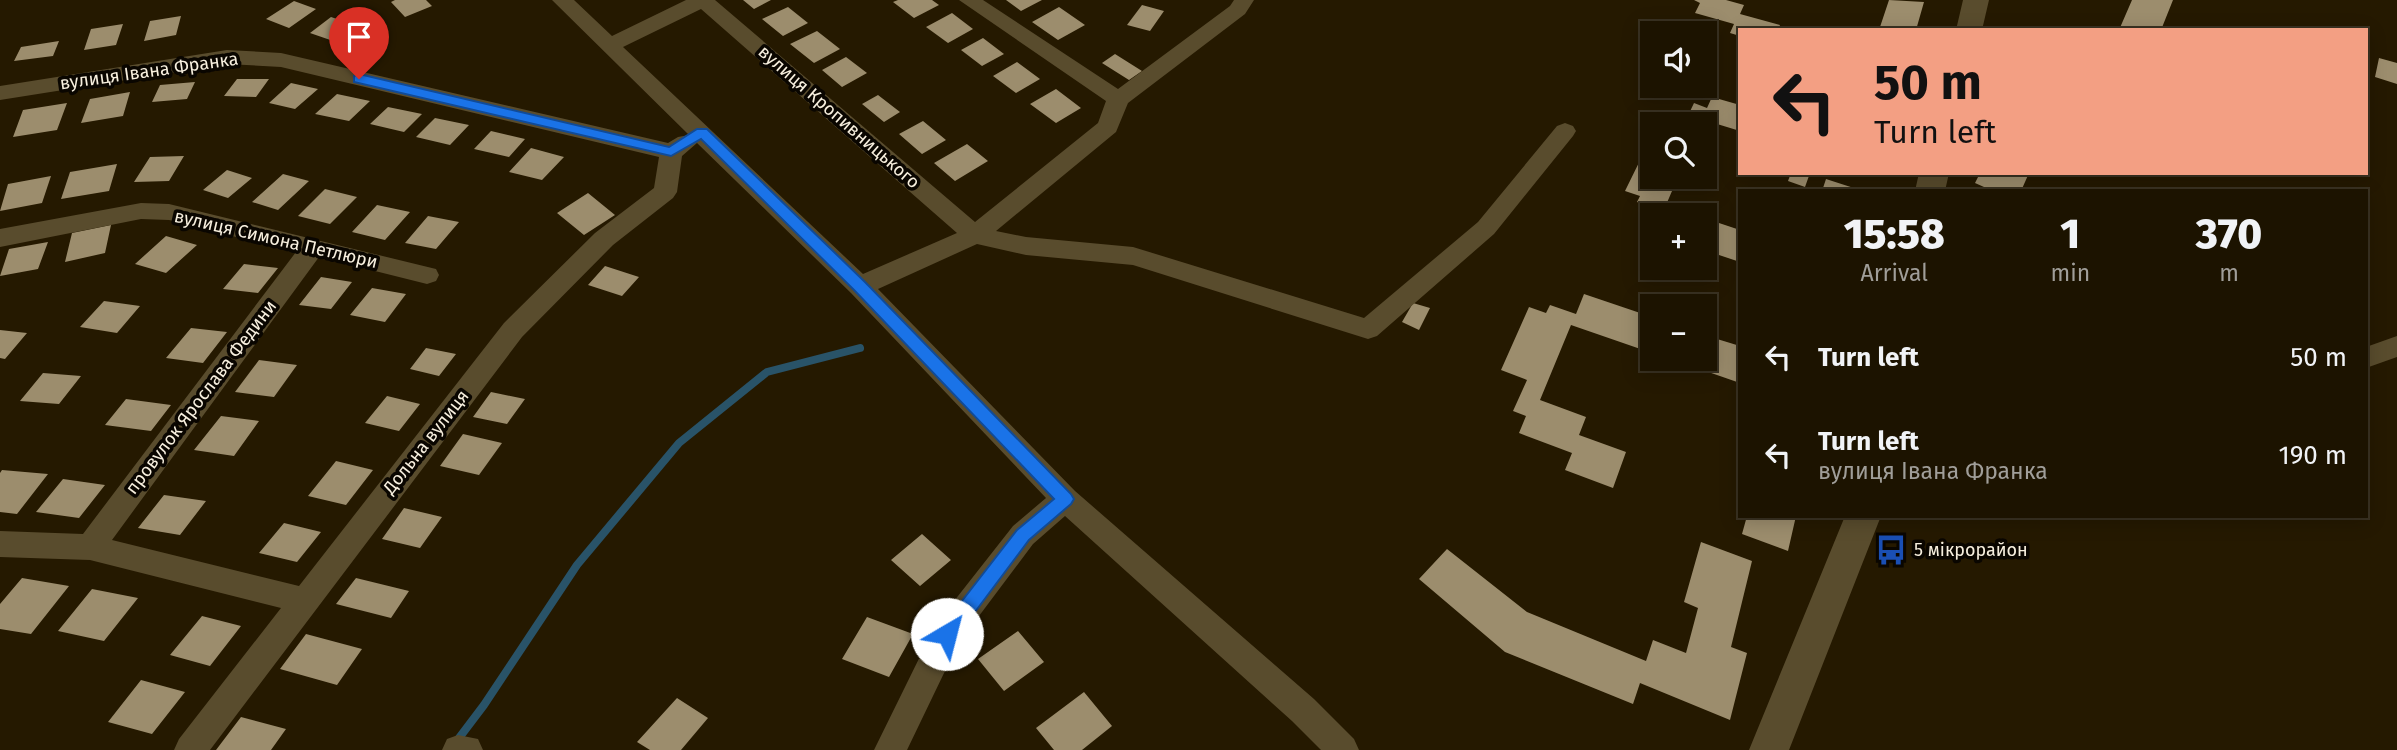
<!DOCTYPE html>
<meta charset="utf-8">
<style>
body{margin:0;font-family:"Fira Sans",sans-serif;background:#29200f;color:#f1f3f6;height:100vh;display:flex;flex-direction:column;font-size:26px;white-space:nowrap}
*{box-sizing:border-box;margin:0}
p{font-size:23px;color:#a09e99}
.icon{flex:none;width:38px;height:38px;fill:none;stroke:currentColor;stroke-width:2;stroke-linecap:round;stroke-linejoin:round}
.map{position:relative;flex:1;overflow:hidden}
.side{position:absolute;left:1738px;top:189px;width:630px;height:329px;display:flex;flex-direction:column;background:#1c1300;border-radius:0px;box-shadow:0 4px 18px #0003,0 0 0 2px #3a3222}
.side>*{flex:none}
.top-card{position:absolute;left:1738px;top:28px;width:630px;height:147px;border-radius:0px;box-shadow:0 4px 18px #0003,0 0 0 2px #3a3222;background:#f39f83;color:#111;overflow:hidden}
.buttons{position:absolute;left:1640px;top:21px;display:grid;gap:14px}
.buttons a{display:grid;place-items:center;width:77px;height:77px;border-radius:0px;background:#1c1300;box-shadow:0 4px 18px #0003,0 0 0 2px #3a3222;font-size:35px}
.pin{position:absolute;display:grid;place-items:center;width:60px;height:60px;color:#fff;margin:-72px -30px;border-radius:50% 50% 50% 0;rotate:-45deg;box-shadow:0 0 7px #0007}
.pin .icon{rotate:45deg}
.me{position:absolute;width:77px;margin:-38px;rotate:37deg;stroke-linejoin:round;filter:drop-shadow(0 0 5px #0008)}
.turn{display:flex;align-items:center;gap:24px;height:147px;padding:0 21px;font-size:32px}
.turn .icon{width:91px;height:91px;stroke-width:2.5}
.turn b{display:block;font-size:49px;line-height:60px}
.eta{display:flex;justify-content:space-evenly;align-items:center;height:119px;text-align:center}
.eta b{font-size:42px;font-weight:800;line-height:49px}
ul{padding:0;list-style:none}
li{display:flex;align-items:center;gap:21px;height:98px;padding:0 21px}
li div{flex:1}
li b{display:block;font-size:26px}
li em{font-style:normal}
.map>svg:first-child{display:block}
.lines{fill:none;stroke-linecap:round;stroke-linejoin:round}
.stream{stroke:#295368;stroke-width:8}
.building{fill:#9c8d6d}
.minor{fill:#594c2d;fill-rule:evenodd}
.tertiary{fill:#594c2d;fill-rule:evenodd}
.route{fill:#1a73e8;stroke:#114b97;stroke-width:2}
.labels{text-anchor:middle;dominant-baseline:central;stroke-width:7;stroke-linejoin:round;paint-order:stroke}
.street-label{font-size:18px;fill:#f7efde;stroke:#0a0600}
.poi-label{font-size:18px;fill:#f7efde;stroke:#0a0600;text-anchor:start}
</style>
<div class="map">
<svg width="2397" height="750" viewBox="0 0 2397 750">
<rect width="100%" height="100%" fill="#251900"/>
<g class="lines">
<!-- stream -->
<path class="stream" d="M450,750L484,705L577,565L679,443L767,372L860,348"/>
</g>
<!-- building -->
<path class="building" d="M395,0H426L432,6L405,17L391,2Z
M743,0H771L754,9Z
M898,0H932L939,5L914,18L893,2Z
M1006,0H1042L1021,11Z
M1694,0H1726L1744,5L1740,14L1780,25L1778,30H1740V36L1730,33L1734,24L1695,13L1700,3Z
M1889,0L1924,2L1916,30H1879Z
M2132,0H2173L2161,30H2119Z
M294,1L316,9L289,28L266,19Z
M1142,5L1164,11L1150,31L1127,25Z
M788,7L808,23L783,36L762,19Z
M1059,7L1085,25L1058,40L1032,22Z
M952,13L973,29L948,43L926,27Z
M181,16L176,35L144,41L150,21Z
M331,17L361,27L339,43L310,33Z
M123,24L116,45L84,50L91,29Z
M817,31L840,49L814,63L790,44Z
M983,38L1004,54L982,66L961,50Z
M59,41L53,56L14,61L21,47Z
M1115,54L1142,71L1129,80L1102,63Z
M846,57L867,73L842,87L822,70Z
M2379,58L2397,63V84L2375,77Z
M1017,62L1040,79L1016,93L993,76Z
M237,79H269L256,97L224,96Z
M195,82L187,99L152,102L160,85Z
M291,83L318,89L295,109L269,103Z
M1056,89L1081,108L1056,123L1030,104Z
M130,92L123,116L81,123L90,99Z
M337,94L370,101L349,121L315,114Z
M878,95L900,112L884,122L862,104Z
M1712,97L1740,105V131L1704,120L1702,124H1684L1694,103L1707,108Z
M67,103L57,130L13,137L23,110Z
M388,107L422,114L404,132L370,124Z
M435,118L469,125L450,145L416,137Z
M923,121L946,140L922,154L899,134Z
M491,131L525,139L509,157L474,149Z
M1652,136V177H1678L1666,205L1695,215H1661L1663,211L1637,202L1640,196L1625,191Z
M967,144L988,161L955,181L934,163Z
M531,148L564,157L542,180L509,172Z
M184,156L169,181L134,182L150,157Z
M117,164L109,191L61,199L70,172Z
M227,170L252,178L228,198L203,190Z
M1791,173H1810L1805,187L1788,181Z
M1980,173H2029L2021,191H1993L1975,183Z
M283,174L309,181L278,210L252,202Z
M51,176L42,203L0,211L8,184Z
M1826,179L1860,190V191H1822Z
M325,189L357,197L330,224L298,216Z
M588,193L615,215L584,235L557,213Z
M377,205L410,212L385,240L352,232Z
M428,216L459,222L436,249L405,243Z
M1704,218L1740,230V262L1704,250Z
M111,225L105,253L65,262L72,233Z
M166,236L197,245L166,273L135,264Z
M48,242L38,269L0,276L9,249Z
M244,264L278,268L258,293L223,289Z
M605,266L639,277L622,296L588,285Z
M321,277L352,282L331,309L299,305Z
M372,288L406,294L385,322L350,315Z
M1584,294L1652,317V353L1571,325L1540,400L1586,417L1579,435L1626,452L1613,488L1565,470L1572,453L1519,433L1526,416L1513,411L1527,380L1501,370L1529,307L1546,313L1550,305L1576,314Z
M104,301L140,306L117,333L80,327Z
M1413,303L1430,308L1419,330L1402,322Z
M191,328L227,332L203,363L166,358Z
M0,330L27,333L5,359L0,358Z
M1704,335L1740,346V383L1671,359H1704Z
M426,348L456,354L439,376L410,369Z
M259,360L297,365L274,397L235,392Z
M43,373L81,376L59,404L20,401Z
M491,392L525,399L507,424L473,417Z
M387,396L420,404L399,431L365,423Z
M126,399L171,405L151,431L105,425Z
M221,416L259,421L234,456L194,450Z
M463,434L502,443L479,475L440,466Z
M336,461L373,470L346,505L308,496Z
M2,470L48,474L17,514L0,512V473Z
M63,479L105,485L79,518L36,512Z
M164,495L206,501L180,535L138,528Z
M404,508L442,517L420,548L382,539Z
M1747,516H1796L1788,551L1742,534Z
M284,523L321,532L297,562L259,553Z
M922,534L951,560L920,586L891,560Z
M1701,542L1752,561L1731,647L1747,653L1730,720L1640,683L1633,704L1505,652L1419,579L1447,549L1527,612L1646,661L1653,640L1686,653L1698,608L1684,602Z
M22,578L69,586L31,634L0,629V604Z
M356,578L409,591L391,618L336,604Z
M92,589L138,598L104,641L58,631Z
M202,616L241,626L210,666L170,655Z
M867,617L913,634L889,677L842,659Z
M1018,631L1044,662L1004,691L978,659Z
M306,634L362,649L337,685L280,669Z
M141,680L185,692L152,734L108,722Z
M1084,692L1112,726L1082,750H1054L1036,728Z
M677,698L708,718L681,750H650L637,742Z
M241,717L286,729L271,750H216Z"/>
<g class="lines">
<!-- minor -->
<path class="minor" d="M552,0H574L612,36L686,0H715L975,222L1098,123L1106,101L959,0H983L1118,89L1230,6L1234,0H1254L1245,14L1128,103L1116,132L996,231L1026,237L1133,247L1364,318L1478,222L1557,126L1565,123L1573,126L1576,131L1573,136L1494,234L1377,336L1368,339L1133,265L1026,255L977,244L878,289L1075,491L1314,699L1354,739L1359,750H1321L1292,721L1065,516L1033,544L958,644L907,750H874L936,624L1013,526L1046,498L851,293L697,143L682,156L677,192L673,198L613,245L522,337L210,750H174L179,739L281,608L90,560L0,557V531L83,534L296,252L169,220L141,219L0,247V229L141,203L169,204L436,269L439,275L436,281L427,284L319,257L112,540L299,586L504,323L595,233L654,188L659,157L281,67L227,64L0,100V86L227,50L281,53L668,143L678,137L689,135ZM701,9L957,233L863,274L623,47Z
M2397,336V357L2366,368V347Z
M458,735L478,739L483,750H442L447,739Z"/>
<!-- tertiary -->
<path class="tertiary" d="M1963,0H1989L1982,30H1956Z
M1919,173H1949L1945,191H1915Z
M1845,516H1881L1789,750H1749Z"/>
</g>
<!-- route -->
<path class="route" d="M359,74L669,147L697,129H707L865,282L1071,494L1074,499L1071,504L1029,540L954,640L947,642L941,640L938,634L941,628L1017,530L1054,499L854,290L701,139L671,156L354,82V76Z"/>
<!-- icons -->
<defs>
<g id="bus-bare" transform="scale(2.415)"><path d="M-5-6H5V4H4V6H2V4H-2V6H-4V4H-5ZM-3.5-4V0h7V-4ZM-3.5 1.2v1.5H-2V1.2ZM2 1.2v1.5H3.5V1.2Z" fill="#1a4fb4" stroke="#0a0600" stroke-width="2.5" paint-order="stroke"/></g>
</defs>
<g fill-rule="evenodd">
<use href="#bus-bare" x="1891" y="550"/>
</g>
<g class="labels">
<!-- street labels -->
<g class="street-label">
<text transform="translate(149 71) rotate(-8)">вулиця Івана Франка</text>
<text transform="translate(839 117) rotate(41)">вулиця Кропивницького</text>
<text transform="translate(276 239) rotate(13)">вулиця Симона Петлюри</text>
<text transform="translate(201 397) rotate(-53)">провулок Ярослава Федини</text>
<text transform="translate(426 442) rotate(-52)">Дольна вулиця</text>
</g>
<!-- poi labels -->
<g class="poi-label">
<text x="1914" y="550">5 мікрорайон</text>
</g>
</g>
</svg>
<div class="buttons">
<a><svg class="icon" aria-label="sound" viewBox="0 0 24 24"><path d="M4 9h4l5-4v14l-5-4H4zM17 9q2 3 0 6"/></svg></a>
<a><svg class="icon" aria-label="search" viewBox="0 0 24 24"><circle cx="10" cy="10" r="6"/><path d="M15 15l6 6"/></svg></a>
<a>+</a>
<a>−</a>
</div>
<div class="pin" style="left:359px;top:79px;background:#d93025"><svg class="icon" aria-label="arrive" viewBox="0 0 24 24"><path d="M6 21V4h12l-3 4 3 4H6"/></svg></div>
<svg class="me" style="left:947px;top:634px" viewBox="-20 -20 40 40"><circle r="19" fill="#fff"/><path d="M0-13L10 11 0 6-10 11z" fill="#1a73e8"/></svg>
<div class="top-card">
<div class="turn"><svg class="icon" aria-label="left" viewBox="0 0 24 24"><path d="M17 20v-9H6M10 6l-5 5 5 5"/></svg><div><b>50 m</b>Turn left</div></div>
</div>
<section class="side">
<div class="eta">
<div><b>15:58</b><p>Arrival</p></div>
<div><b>1</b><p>min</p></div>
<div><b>370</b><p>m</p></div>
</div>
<ul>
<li><svg class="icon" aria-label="left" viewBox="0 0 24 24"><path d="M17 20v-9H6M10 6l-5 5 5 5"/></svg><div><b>Turn left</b></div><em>50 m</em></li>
<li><svg class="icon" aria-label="left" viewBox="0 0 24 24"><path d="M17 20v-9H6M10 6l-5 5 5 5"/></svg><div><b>Turn left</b><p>вулиця Івана Франка</p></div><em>190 m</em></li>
</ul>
</section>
</div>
